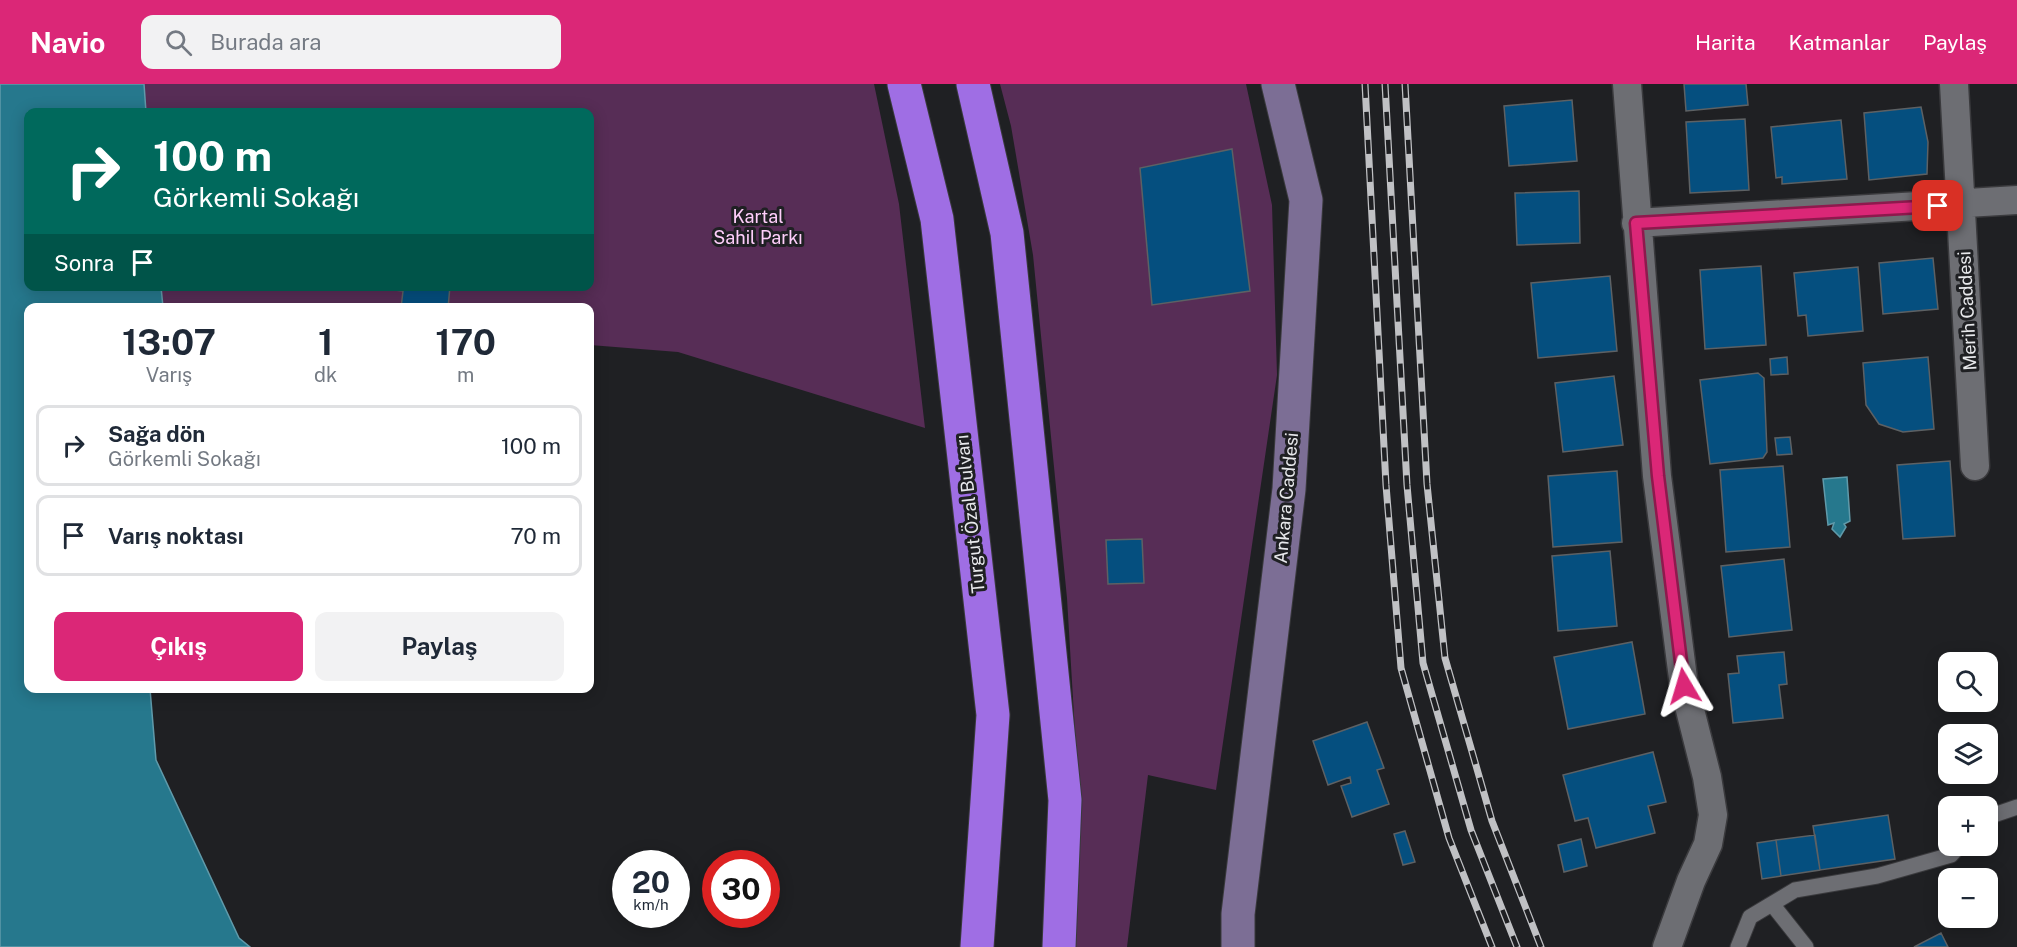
<!DOCTYPE html>
<html lang="tr">
<meta charset="utf-8">
<style>
body{margin:0;font-family:"Public Sans",sans-serif;background:#f2f2f3;color:#1f2937;height:100vh;display:flex;flex-direction:column;font-size:22px;white-space:nowrap}
*{box-sizing:border-box;margin:0}
p{font-size:20px;color:#747a83}
.icon{flex:none;width:33px;height:33px;fill:none;stroke:currentColor;stroke-width:2;stroke-linecap:round;stroke-linejoin:round}
.map{position:relative;flex:1;overflow:hidden}
.side{position:absolute;left:24px;top:219px;width:570px;height:390px;display:flex;flex-direction:column;background:#fff;border-radius:12px;box-shadow:0 3px 15px #0003}
.side>*{flex:none}
.banner{position:absolute;left:24px;top:24px;width:570px;height:183px;border-radius:12px;box-shadow:0 3px 15px #0003;background:#00695c;color:#fff;overflow:hidden}
.buttons{position:absolute;left:1938px;top:568px;display:grid;gap:12px}
.buttons a{display:grid;place-items:center;width:60px;height:60px;border-radius:12px;background:#fff;box-shadow:0 3px 15px #0003;font-size:30px}
.speed{position:absolute;left:612px;top:766px;display:flex;gap:12px;font-size:30px;font-weight:700;text-align:center}
.speed>*{display:grid;place-content:center;width:78px;height:78px;border-radius:50%;background:#fff;box-shadow:0 3px 15px #0003;line-height:1}
.speed small{font-size:15px;font-weight:400}
.speed .limit{border:9px solid #d22;background:#fff;color:#111}
.pin{position:absolute;display:grid;place-items:center;width:51px;height:51px;color:#fff;margin:-26px;border-radius:12px;box-shadow:0 3px 9px #0006}
.me{position:absolute;width:66px;margin:-33px;rotate:353deg;stroke-linejoin:round;filter:drop-shadow(0 0 4px #0008)}
.turn{display:flex;align-items:center;gap:21px;height:126px;padding:0 30px;font-size:27px}
.turn .icon{width:78px;height:78px;stroke-width:2.5}
.turn b{display:block;font-size:42px;line-height:51px}
.then{display:flex;align-items:center;height:57px;padding:0 30px;background:#0003;gap:12px;font-size:22px}
.eta{display:flex;justify-content:space-evenly;align-items:center;height:102px;text-align:center}
.eta b{font-size:36px;font-weight:700;line-height:42px}
.cta{display:flex;gap:12px;margin-top:auto;padding:12px 30px}
.cta a{flex:1;height:69px;border-radius:12px;background:#db2777;color:#fff;font-size:24px;font-weight:700;line-height:69px;text-align:center}
.cta a+a{background:#f2f2f3;color:#1f2937}
ul{padding:0;list-style:none}
li{display:flex;align-items:center;gap:18px;height:81px;margin:0 12px 9px;padding:0 18px;border:3px solid #e0e1e3;border-radius:12px}
li div{flex:1}
li b{display:block;font-size:22px}
li em{font-style:normal}
header{display:flex;align-items:center;gap:36px;box-sizing:border-box;height:84px;padding:0 30px;background:#db2777;color:#fff}
header strong{font-size:28px}
nav{display:flex;gap:33px;margin-inline-start:auto;font-size:21px}
.search{width:420px;height:54px;background:#f2f2f3;display:flex;align-items:center;gap:15px;box-sizing:border-box;padding:0 21px;border-radius:12px;color:#747a83;font-size:22px}
.map>svg:first-child{display:block}
.green{fill:#572d56}
.water{fill:#26788d;stroke:#609aaa;stroke-width:1.5}
.building{fill:#054f7f;stroke:#5d6164;stroke-width:1.5}
.lines{fill:none;stroke-linecap:round;stroke-linejoin:round}
.lane-casing{stroke:#3a3a3d;stroke-width:17}
.street-casing{stroke:#3a3a3d;stroke-width:31}
.secondary-casing{stroke:#3a3a3d;stroke-width:35}
.highway-casing{stroke:#3a3a3d;stroke-width:35}
.lane{stroke:#6d6e73;stroke-width:15}
.street{stroke:#6d6e73;stroke-width:28}
.secondary{stroke:#7c6e95;stroke-width:33}
.highway{stroke:#9f6ee4;stroke-width:33}
.rail-casing{stroke:#c0c1c4;stroke-width:7}
.rail{stroke:#1f2023;stroke-width:4.5;stroke-dasharray:14;stroke-linecap:butt}
.route-casing{stroke:#8e194d;stroke-width:15}
.route{stroke:#db2777;stroke-width:10}
.labels{text-anchor:middle;dominant-baseline:central;stroke-width:6;stroke-linejoin:round;paint-order:stroke}
.park-label{font-size:18px;fill:#ffcefb;stroke:#1f2023}
.street-label{font-size:18px;fill:#e8e9ec;stroke:#1f2023}
</style>
<header>
<strong>Navio</strong>
<div class="search"><svg class="icon" aria-label="search" viewBox="0 0 24 24"><circle cx="10" cy="10" r="6"/><path d="M15 15l6 6"/></svg>Burada ara</div>
<nav><a>Harita</a><a>Katmanlar</a><a>Paylaş</a></nav>
</header>
<div class="map">
<svg width="2017" height="863" viewBox="0 0 2017 863">
<rect width="100%" height="100%" fill="#1f2023"/>
<!-- green -->
<path class="green" d="M144,0H874L899,120L925,344L678,268L590,261V224L163,223L161,203L590,202V28H146Z
M1000,0H1246L1272,121L1277,291L1216,706L1148,691L1127,863H1068L1080,732L1067,514L1033,171L1011,42Z"/>
<!-- water -->
<path class="water" d="M0,0H144L146,28H28V202L161,203L163,223L28,224V604L150,605L156,676L239,854L250,863H0Z
M1847,393L1850,437L1844,440L1846,443L1840,453L1832,445L1834,439L1828,441L1823,395Z"/>
<!-- building -->
<path class="building" d="M1684,0H1746L1748,21L1686,27Z
M1572,16L1577,77L1509,82L1504,22Z
M1921,23L1928,58L1927,90L1869,96L1864,29Z
M1745,35L1749,106L1690,109L1686,38Z
M1841,36L1847,95L1782,100V93L1776,94L1771,43Z
M1232,65L1250,207L1152,221L1140,84Z
M1579,107L1580,159L1517,161L1515,109Z
M1933,174L1938,225L1883,230L1879,179Z
M1761,182L1766,261L1705,265L1700,186Z
M1858,183L1863,247L1808,252L1806,231L1798,232L1794,189Z
M1610,192L1617,267L1538,274L1531,199Z
M360,202H450L448,224H401L403,207Z
M1787,273L1788,290L1771,291L1770,275Z
M1928,273L1934,345L1903,348L1879,340L1866,321L1863,279Z
M1758,289L1764,294L1767,368L1763,374L1710,380L1700,296Z
M1614,292L1623,361L1563,368L1555,299Z
M1790,353L1792,370L1777,371L1775,354Z
M1950,377L1955,452L1903,455L1897,381Z
M1783,382L1790,463L1726,468L1720,386Z
M1617,387L1622,458L1553,463L1548,392Z
M1142,455L1144,499L1108,500L1106,456Z
M1610,467L1617,542L1558,547L1552,472Z
M1784,475L1792,546L1729,553L1721,482Z
M1632,558L1645,630L1568,645L1554,573Z
M1784,568L1787,600L1779,601L1783,634L1733,639L1728,590L1739,589L1737,572Z
M1367,638L1384,684L1377,686L1389,720L1352,733L1341,702L1351,699L1350,693L1328,701L1313,657Z
M1653,668L1666,718L1648,722L1655,749L1596,764L1588,734L1575,737L1563,691Z
M1888,731L1895,775L1820,786L1813,742Z
M1405,747L1415,778L1403,781L1394,750Z
M1815,751L1820,786L1781,792L1776,756Z
M1581,755L1587,782L1564,788L1558,761Z
M1776,756L1781,792L1762,795L1757,759Z
M1941,849L1948,863H1914Z"/>
<g class="lines">
<!-- lane casing -->
<g class="lane-casing">
<path id="lane" d="M1988,733L2017,723
M1772,820L1806,863
M1738,863L1750,833L1795,806L1877,792L1951,771L1959,762"/>
</g>
<!-- street casing -->
<g class="street-casing">
<path id="street" d="M1627,0L1657,392L1684,602L1707,693L1713,731L1708,760L1691,797L1667,863
M1954,0L1975,382
M1636,139L2017,116"/>
</g>
<!-- secondary casing -->
<g class="secondary-casing">
<path id="secondary" d="M1238,863V830L1289,405L1306,116L1278,0"/>
</g>
<!-- highway casing -->
<g class="highway-casing">
<path id="highway" d="M904,0L937,135L993,631L977,863
M973,0L1007,149L1065,716L1059,863"/>
</g>
<!-- lane -->
<use href="#lane" class="lane"/>
<!-- street -->
<use href="#street" class="street"/>
<!-- secondary -->
<use href="#secondary" class="secondary"/>
<!-- highway -->
<use href="#highway" class="highway"/>
<!-- rail casing -->
<g class="rail-casing">
<path id="rail" d="M1365,0L1386,401L1401,584L1449,754L1492,863
M1385,0L1407,401L1423,579L1471,746L1517,863
M1405,0L1427,400L1445,574L1492,737L1541,863"/>
</g>
<!-- rail -->
<use href="#rail" class="rail"/>
</g>
<g class="lines">
<!-- route casing -->
<g class="route-casing">
<path id="route" d="M1684,602L1658,392L1636,139L1938,122"/>
</g>
<!-- route -->
<use href="#route" class="route"/>
</g>
<g class="labels">
<!-- park labels -->
<g class="park-label">
<text x="758" y="132">Kartal<tspan x="758" dy="21">Sahil Parkı</tspan></text>
</g>
<!-- street labels -->
<g class="street-label">
<text transform="translate(1967 227) rotate(-93)">Merih Caddesi</text>
<text transform="translate(1286 414) rotate(-85)">Ankara Caddesi</text>
<text transform="translate(970 430) rotate(-96)">Turgut Özal Bulvarı</text>
</g>
</g>
</svg>
<div class="buttons">
<a><svg class="icon" aria-label="search" viewBox="0 0 24 24"><circle cx="10" cy="10" r="6"/><path d="M15 15l6 6"/></svg></a>
<a><svg class="icon" aria-label="layers" viewBox="0 0 24 24"><path d="M12 4l9 5-9 5-9-5zM3 14l9 5 9-5"/></svg></a>
<a>+</a>
<a>−</a>
</div>
<div class="speed"><div>20<small>km/h</small></div><div class="limit">30</div></div>
<div class="pin" style="left:1938px;top:122px;background:#d93025"><svg class="icon" aria-label="arrive" viewBox="0 0 24 24"><path d="M6 21V4h12l-3 4 3 4H6"/></svg></div>
<svg class="me" style="left:1684px;top:602px" viewBox="-20 -20 40 40"><path d="M0-17L14 15 0 8-14 15z" fill="#db2777" stroke="#fff" stroke-width="4"/></svg>
<div class="banner">
<div class="turn"><svg class="icon" aria-label="right" viewBox="0 0 24 24"><path d="M7 20v-9h11M14 6l5 5-5 5"/></svg><div><b>100 m</b>Görkemli Sokağı</div></div>
<div class="then">Sonra<svg class="icon" aria-label="arrive" viewBox="0 0 24 24"><path d="M6 21V4h12l-3 4 3 4H6"/></svg></div>
</div>
<section class="side">
<div class="eta">
<div><b>13:07</b><p>Varış</p></div>
<div><b>1</b><p>dk</p></div>
<div><b>170</b><p>m</p></div>
</div>
<ul>
<li><svg class="icon" aria-label="right" viewBox="0 0 24 24"><path d="M7 20v-9h11M14 6l5 5-5 5"/></svg><div><b>Sağa dön</b><p>Görkemli Sokağı</p></div><em>100 m</em></li>
<li><svg class="icon" aria-label="arrive" viewBox="0 0 24 24"><path d="M6 21V4h12l-3 4 3 4H6"/></svg><div><b>Varış noktası</b></div><em>70 m</em></li>
</ul>
<div class="cta"><a>Çıkış</a><a>Paylaş</a></div>
</section>
</div>
